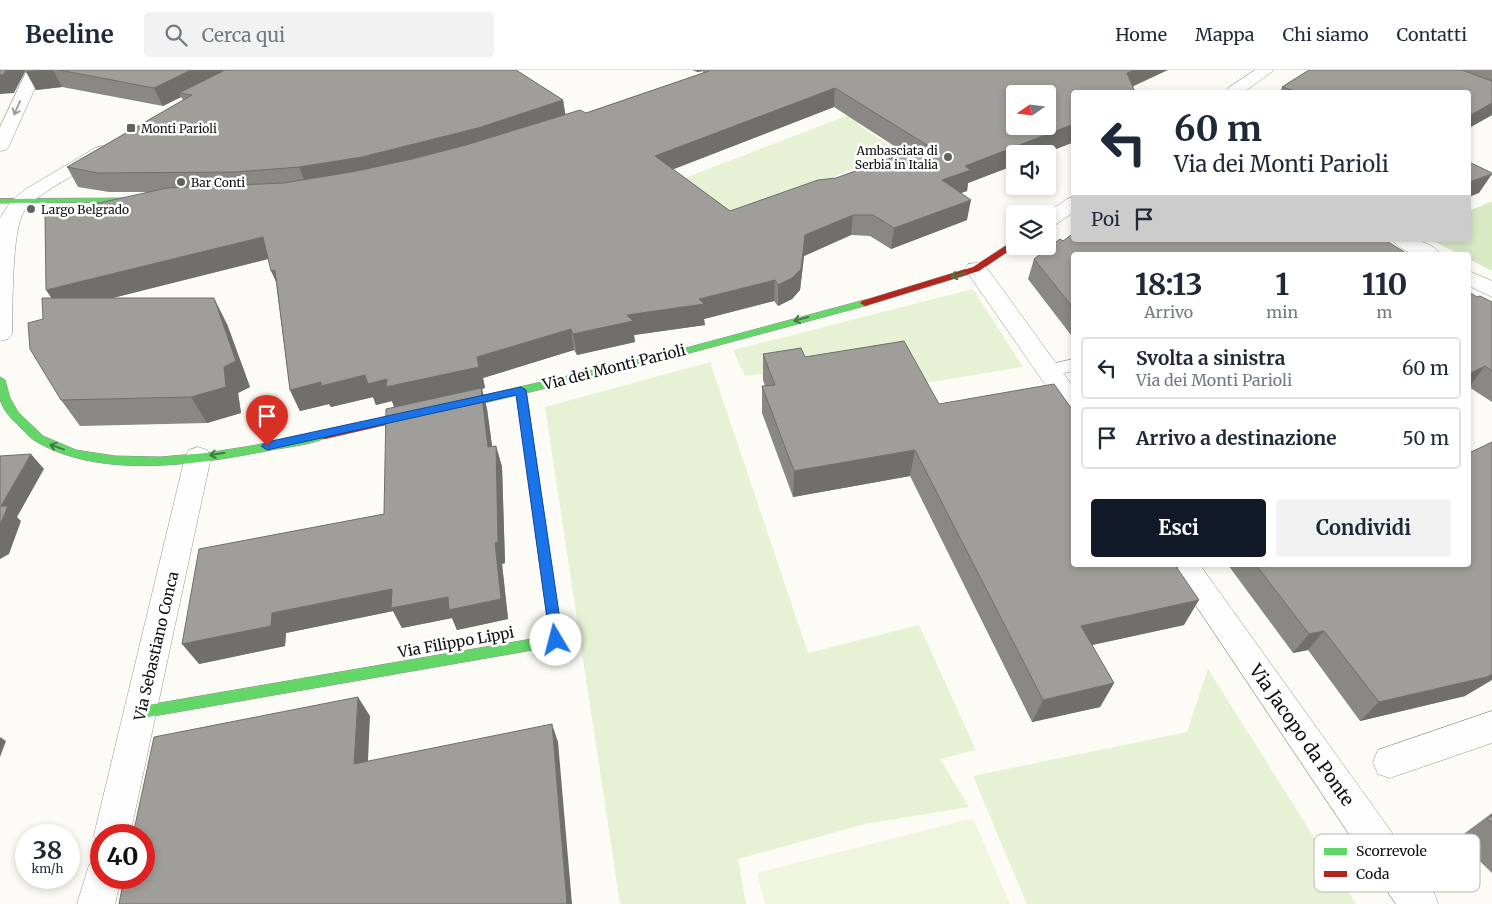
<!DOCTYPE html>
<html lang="it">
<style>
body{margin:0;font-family:Merriweather,serif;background:#f2f2f3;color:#1f2937;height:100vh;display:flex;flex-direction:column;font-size:19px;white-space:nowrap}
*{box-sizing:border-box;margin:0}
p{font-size:16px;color:#747a83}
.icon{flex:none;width:28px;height:28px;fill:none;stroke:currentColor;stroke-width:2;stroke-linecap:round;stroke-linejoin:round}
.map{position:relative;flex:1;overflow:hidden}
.sheet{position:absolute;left:1071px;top:182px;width:400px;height:315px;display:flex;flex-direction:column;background:#fff;border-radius:5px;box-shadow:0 2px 8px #0003}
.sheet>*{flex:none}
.banner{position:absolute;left:1071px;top:20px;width:400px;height:152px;border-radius:5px;box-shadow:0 2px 8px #0003;background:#fff;color:#1f2937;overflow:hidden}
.needle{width:32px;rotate:256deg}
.buttons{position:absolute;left:1006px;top:15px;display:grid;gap:10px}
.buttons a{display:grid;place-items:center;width:50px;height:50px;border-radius:5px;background:#fff;box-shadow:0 2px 8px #0003;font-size:25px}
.speed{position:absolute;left:15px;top:754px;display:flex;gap:10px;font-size:25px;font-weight:700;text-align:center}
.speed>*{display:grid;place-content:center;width:65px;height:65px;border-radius:50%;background:#fff;box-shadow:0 2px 8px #0003;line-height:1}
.speed small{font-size:12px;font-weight:400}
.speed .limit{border:8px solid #d22;background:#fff;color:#111}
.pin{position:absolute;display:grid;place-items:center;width:42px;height:42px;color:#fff;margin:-51px -21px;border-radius:50% 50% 50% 0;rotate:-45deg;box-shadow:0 0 5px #0007}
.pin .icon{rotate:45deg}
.me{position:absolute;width:55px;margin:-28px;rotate:352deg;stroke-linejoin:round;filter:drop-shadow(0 0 4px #0008)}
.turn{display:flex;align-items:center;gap:18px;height:105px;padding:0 20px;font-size:22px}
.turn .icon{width:65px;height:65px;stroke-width:2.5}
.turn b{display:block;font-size:35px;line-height:42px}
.then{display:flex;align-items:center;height:48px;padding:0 20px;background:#0003;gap:10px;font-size:19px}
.eta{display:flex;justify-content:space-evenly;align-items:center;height:85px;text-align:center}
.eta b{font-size:30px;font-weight:700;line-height:35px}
.primary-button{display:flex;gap:10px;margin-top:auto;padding:10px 20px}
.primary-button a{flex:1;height:58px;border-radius:5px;background:#111827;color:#fff;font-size:20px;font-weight:700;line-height:58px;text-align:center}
.primary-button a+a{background:#f2f2f3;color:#1f2937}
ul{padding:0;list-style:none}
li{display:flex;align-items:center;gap:15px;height:62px;margin:0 10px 8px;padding:0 10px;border:2px solid #e0e1e3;border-radius:5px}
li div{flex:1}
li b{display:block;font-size:19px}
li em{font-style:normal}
header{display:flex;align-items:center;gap:30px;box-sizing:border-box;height:70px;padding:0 25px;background:#fff;border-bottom:1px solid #e0e1e3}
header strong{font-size:24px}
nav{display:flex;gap:28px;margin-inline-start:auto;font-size:18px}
.search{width:350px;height:45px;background:#f2f2f3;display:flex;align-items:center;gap:12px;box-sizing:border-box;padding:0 18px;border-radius:5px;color:#747a83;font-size:19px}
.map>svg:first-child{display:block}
.green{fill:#e7f2d5}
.forest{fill:#d8e9c3}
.pitch{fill:#f0f6de}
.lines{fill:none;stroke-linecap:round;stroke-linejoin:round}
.lane-casing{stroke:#969593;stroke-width:1}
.street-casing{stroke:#969593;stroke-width:1}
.fast-casing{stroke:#8c8c89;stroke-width:1}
.jam-casing{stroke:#8c8c89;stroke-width:1}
.lane{fill:#fffefe;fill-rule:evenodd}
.street{fill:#fffefe;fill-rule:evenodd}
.fast{fill:#63d668;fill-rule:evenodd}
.jam{fill:#b3261e;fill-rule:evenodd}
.wall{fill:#8a8884;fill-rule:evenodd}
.shaded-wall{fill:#706f6c}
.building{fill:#a09e9a;stroke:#706f6c;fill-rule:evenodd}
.oneway{stroke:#9f9e9e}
.oneway2{stroke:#3d7c40}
.route{fill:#1a73e8;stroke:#114b97}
.poi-dot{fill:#626260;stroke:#fff;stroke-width:2}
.labels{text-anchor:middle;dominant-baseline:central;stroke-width:5;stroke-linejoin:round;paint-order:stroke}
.far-poi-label{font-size:12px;fill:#0f0f0f;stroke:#fff;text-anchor:start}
.street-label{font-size:15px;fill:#0f0f0f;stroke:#fff}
.near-street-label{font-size:18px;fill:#0f0f0f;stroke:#fff}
.key{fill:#fff;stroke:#b7b7b7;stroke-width:1}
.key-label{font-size:14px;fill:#0f0f0f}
</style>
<header>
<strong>Beeline</strong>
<div class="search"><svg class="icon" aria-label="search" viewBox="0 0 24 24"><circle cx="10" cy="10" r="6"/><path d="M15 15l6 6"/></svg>Cerca qui</div>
<nav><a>Home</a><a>Mappa</a><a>Chi siamo</a><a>Contatti</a></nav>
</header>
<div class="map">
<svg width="1492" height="834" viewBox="0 0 1492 834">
<rect width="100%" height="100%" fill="#fcfbf5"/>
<!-- green -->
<path class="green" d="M948,7L963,14L858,55L922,96C890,97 842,89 822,119L743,156L682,109Z
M973,219L1023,297L919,314L898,287L745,306L733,280Z
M710,292L808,583L919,555L976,680L940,689L969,737L865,754L738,789L746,834H620L545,337Z
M1208,599L1356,834H1027L973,706L1187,662Z"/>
<!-- forest -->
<path class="forest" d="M1492,131V201L1469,189V185H1461L1431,170H1469V141Z"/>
<!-- pitch -->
<path class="pitch" d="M973,748L1010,834H765L757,803Z"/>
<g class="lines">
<!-- lane casing -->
<g class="lane-casing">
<path id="lane" d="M1074,289V301L1048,306L1042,304L1039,300L1042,296Z"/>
</g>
<!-- street casing -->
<g class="street-casing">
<path id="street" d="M27,0H43L9,76L6,80L0,81V57Z
M1255,0H1274L1244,22H1226L1228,18Z
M102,76L109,78L111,82L109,86C87,99 39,121 25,140C11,158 13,238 12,264L8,269L0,271V148L11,131L26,119L95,78Z
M1074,127V142L1055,155L1048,157V144H1045L1067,129Z
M1393,170C1410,170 1430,169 1441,185C1423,185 1404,186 1393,170Z
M976,193L984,194L1074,318V346L1065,343L965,199L968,194Z
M1469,201L1492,211V227L1469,216Z
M198,377L207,380L211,387L130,765H101V779L94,765L185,387L189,380Z
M1169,495H1200L1433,820L1438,834H1396Z
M1492,641V673L1390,708L1378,704L1373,692L1378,680Z
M101,789V808H121L115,834H77L89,795Z"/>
</g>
<!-- fast casing -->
<g class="fast-casing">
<path id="fast" d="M146,128H149V132L0,133V129Z
M865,230L868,231V235L671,288L476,335L471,331L476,327L671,282Z
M0,307L5,310L10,328L18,342L43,366L76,380L115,386L160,387L206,383L251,376L324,361L329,365C323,373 283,378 271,380C201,394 103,410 37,372C31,369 25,362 20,357C12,349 3,341 0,329C0,323 0,314 0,307Z
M554,549L559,550C562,557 564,567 561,574L556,576L142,648L137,646L135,642L137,638L142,636L549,566L548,554L549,550Z"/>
</g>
<!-- jam casing -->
<g class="jam-casing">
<path id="jam" d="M1015,170L1016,176L979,201L868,235L865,236L860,233L862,231L973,197Z
M521,317L526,320L560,554L559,558L554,559L549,558L548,554L516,320Z
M476,327L480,329L481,331L480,333L324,369L319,365L324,361Z"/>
</g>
<!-- lane -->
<use href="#lane" class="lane"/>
<!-- street -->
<use href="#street" class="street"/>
<!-- fast -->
<use href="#fast" class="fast"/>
<!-- jam -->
<use href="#jam" class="jam"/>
</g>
<!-- wall -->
<path class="wall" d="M27,0H516L563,30L565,44L586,43L703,3V1L697,2L692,0H1168L1074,22V72L1043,84H1015V95L968,113L967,121L961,123L967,150L891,179L870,166L851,165L804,186L800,220L792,229L778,236L774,231L704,249L705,255L634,265L635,272L577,285L574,280L483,308L485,318L482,319L487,339L492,376H496L502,397L505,493L502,494L508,549L457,560L452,548L402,558L393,541L286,563L285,576L199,594L384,444L394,337L392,331L376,335L373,327L331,337L329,334L300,341L290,320L276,212L268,189L113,228L227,254L250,317L238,323L241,343L207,353L80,356L61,330L43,249L51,228L147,122H109L78,117L67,97L183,30L181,27L163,36L62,17L36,20ZM834,37L905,83L836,108L730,141L673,99Z
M1309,0H1492V45L1469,58V22H1280L1282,17Z
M1063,171L1074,185V269L1028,209L1034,189Z
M1477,227L1492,232V332L1469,317Z
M763,284L805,287L939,334L1074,495H1179L1177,499L1184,555L1092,575L1114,613L1100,637L1032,652L910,406L793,427L762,343V316H765L763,310Z
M1228,495H1469L1465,626L1360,651L1308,580L1293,583Z
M1492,743V803L1457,769Z"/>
<!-- shaded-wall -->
<path class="shaded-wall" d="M6,0H26L14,23L0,24V5Z
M41,0H53L62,17L36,20L26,2Z
M191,0H234L179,23L181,27L163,36L154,18Z
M697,0H703V1L697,2Z
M1134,0H1168L1121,22L1127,3Z
M835,18L834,37L656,106L655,86Z
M563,30L566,48L482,77L307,116L299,97Z
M1492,33V45L1469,58V46Z
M1074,54V72L1043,84H1015V95L968,113L967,121L939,130L942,110L965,96Z
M1492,104L1479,123L1469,127V112Z
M971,130L967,150L891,179L894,158Z
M853,145L851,165L804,186L800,220L792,229L778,236V215L805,165Z
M263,167L272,188L60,241L46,220Z
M275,200L281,222L271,201Z
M775,210L774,231L704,249L705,255L634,265L635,272L577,285L573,264L627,245L699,229Z
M214,228L227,254L250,317L238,323L241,343L207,353L191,327Z
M571,259L574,280L483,308L485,318L482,319L487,339L495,398L395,339L392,331L376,335L373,327L331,337L329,334L300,341L290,320L321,312L365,305L387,309L477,287Z
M1485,296L1469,317V304Z
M496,376L502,397L505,493L502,494L508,549L457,560L452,548L402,558L393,541L286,563L285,576L199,594L182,574L272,543L392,519L448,527L495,473Z
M915,380L910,406L793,427L794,401Z
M31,384L44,399L17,447L21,451L9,484L0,489V455L1,436Z
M1199,530L1184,555L1069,580L1081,556Z
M1324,561L1308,580L1293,583L1309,564Z
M1492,604V610L1465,626L1360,651L1379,632Z
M1114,613L1100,637L1032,652L1043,630Z
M358,627L370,646L367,711L354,694Z
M552,654L558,672L572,834H567Z
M0,667L6,671L0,687Z"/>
<!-- building -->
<path class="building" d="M0,0H6L3,5H0Z
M27,0H41L26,2Z
M59,0H191L154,18Z
M225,0H516L563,30L478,58L362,87L299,97L236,102L98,103L67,97L192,25L179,23Z
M708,0H1134L1127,3L1135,22H1074V54L965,96L971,100L942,110L971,130L894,158L873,145H853L805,165L801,199L792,208L778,215L775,210L699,229L704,234L627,245L633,251L573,264L571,259L477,287L479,297L386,317L387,309L368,314L365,305L321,316V312L290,320L275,200L271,201L263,167L46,220L45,145L167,118L284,113L357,101L412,89L466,75L580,40L586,43L709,1ZM835,18L927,75L836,108L818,110L730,141L655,86ZM1015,24H1048V56H1015Z
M1309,0H1462L1492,11V33L1469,46V22H1298L1282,17Z
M1469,92L1492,103V104L1469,112Z
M1074,163V170H1385L1409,185H1074V239L1034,189L1060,169L1063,171Z
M1469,222L1477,227L1480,226L1492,232V301L1485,296L1469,304Z
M42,228H214L236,291L224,297L226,317L191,327L61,330L30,279L28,253L43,249Z
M904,271L939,334L1054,314L1074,342V495H1175L1199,530L1081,556L1114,613L1043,630L915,380L794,401L762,316L775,315L763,284L801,278L805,287Z
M481,318L488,377L496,376L498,472L495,473L501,529L449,540L448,527L391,538L392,519L272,543L271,556L182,574L199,479L384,444L386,339Z
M1492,372V604L1487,607L1379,632L1324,561L1309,564L1256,495H1469V383Z
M31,384L1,436H8L0,455V386Z
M358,627L354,694L552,654L567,834H119L124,808H144V765H133L154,667Z
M1492,745V753L1487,749Z"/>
<!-- one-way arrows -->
<defs><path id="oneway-shaft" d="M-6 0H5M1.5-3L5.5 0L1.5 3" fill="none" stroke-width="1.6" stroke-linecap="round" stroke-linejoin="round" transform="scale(1.25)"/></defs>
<use class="oneway" href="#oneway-shaft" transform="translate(17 38) rotate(114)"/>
<g class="oneway2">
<use href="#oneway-shaft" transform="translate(958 205) rotate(162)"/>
<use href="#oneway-shaft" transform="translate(801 249) rotate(165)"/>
<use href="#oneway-shaft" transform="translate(57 377) rotate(-160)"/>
<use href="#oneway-shaft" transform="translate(217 384) rotate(171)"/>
</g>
<!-- route -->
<path class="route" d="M521,317L526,320L563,570L561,574H552L550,570L516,325L267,380L261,376L267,372Z"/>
<!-- markers -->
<g class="poi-dot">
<rect x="126" y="53" width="10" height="10" rx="2.5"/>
<circle cx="948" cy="87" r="5"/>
<circle cx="181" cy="112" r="5"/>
<circle cx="31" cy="139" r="5"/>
</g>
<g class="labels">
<!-- far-poi labels -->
<g class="far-poi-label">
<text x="141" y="58">Monti Parioli</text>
<text x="938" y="80" text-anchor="end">Ambasciata di<tspan x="938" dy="14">Serbia in Italia</tspan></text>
<text x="191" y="112">Bar Conti</text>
<text x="41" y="139">Largo Belgrado</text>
</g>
<!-- street labels -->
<g class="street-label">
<text transform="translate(614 297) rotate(-14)">Via dei Monti Parioli</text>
<text transform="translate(456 572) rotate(-10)">Via Filippo Lippi</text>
<text transform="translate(156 576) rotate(-77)">Via Sebastiano Conca</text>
</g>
<!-- near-street labels -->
<g class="near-street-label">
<text transform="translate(1302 665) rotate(55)">Via Jacopo da Ponte</text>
</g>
</g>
<!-- legend -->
<rect x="1314" y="764" width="166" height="58" rx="8" class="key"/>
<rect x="1324" y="778" width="23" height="7" fill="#63d668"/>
<rect x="1324" y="801" width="23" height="6" fill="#b3261e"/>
<g class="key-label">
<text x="1356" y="786">Scorrevole</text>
<text x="1356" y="809">Coda</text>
</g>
</svg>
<div class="buttons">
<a><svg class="needle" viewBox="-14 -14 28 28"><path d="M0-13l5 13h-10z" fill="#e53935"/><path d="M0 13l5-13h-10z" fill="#747a83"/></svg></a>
<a><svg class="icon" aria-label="sound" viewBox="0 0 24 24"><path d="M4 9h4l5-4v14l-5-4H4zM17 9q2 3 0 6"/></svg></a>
<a><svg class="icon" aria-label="layers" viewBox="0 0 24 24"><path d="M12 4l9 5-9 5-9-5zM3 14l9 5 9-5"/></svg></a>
</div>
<div class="speed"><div>38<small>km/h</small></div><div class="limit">40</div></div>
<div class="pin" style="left:267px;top:376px;background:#d93025"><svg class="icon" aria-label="arrive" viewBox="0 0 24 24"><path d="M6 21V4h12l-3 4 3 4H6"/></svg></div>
<svg class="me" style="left:556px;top:570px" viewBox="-20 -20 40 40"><circle r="19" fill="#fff"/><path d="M0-13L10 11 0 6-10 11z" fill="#1a73e8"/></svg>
<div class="banner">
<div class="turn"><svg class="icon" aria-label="left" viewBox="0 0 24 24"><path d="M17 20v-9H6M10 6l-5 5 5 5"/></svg><div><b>60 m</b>Via dei Monti Parioli</div></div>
<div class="then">Poi<svg class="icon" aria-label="arrive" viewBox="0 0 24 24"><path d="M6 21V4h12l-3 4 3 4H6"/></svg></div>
</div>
<section class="sheet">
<div class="eta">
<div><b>18:13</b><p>Arrivo</p></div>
<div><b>1</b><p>min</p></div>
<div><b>110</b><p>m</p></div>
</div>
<ul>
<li><svg class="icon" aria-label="left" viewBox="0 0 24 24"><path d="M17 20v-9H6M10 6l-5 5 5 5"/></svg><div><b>Svolta a sinistra</b><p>Via dei Monti Parioli</p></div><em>60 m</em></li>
<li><svg class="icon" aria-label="arrive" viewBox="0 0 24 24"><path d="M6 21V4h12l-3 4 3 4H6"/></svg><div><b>Arrivo a destinazione</b></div><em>50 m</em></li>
</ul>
<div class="primary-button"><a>Esci</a><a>Condividi</a></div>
</section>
</div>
